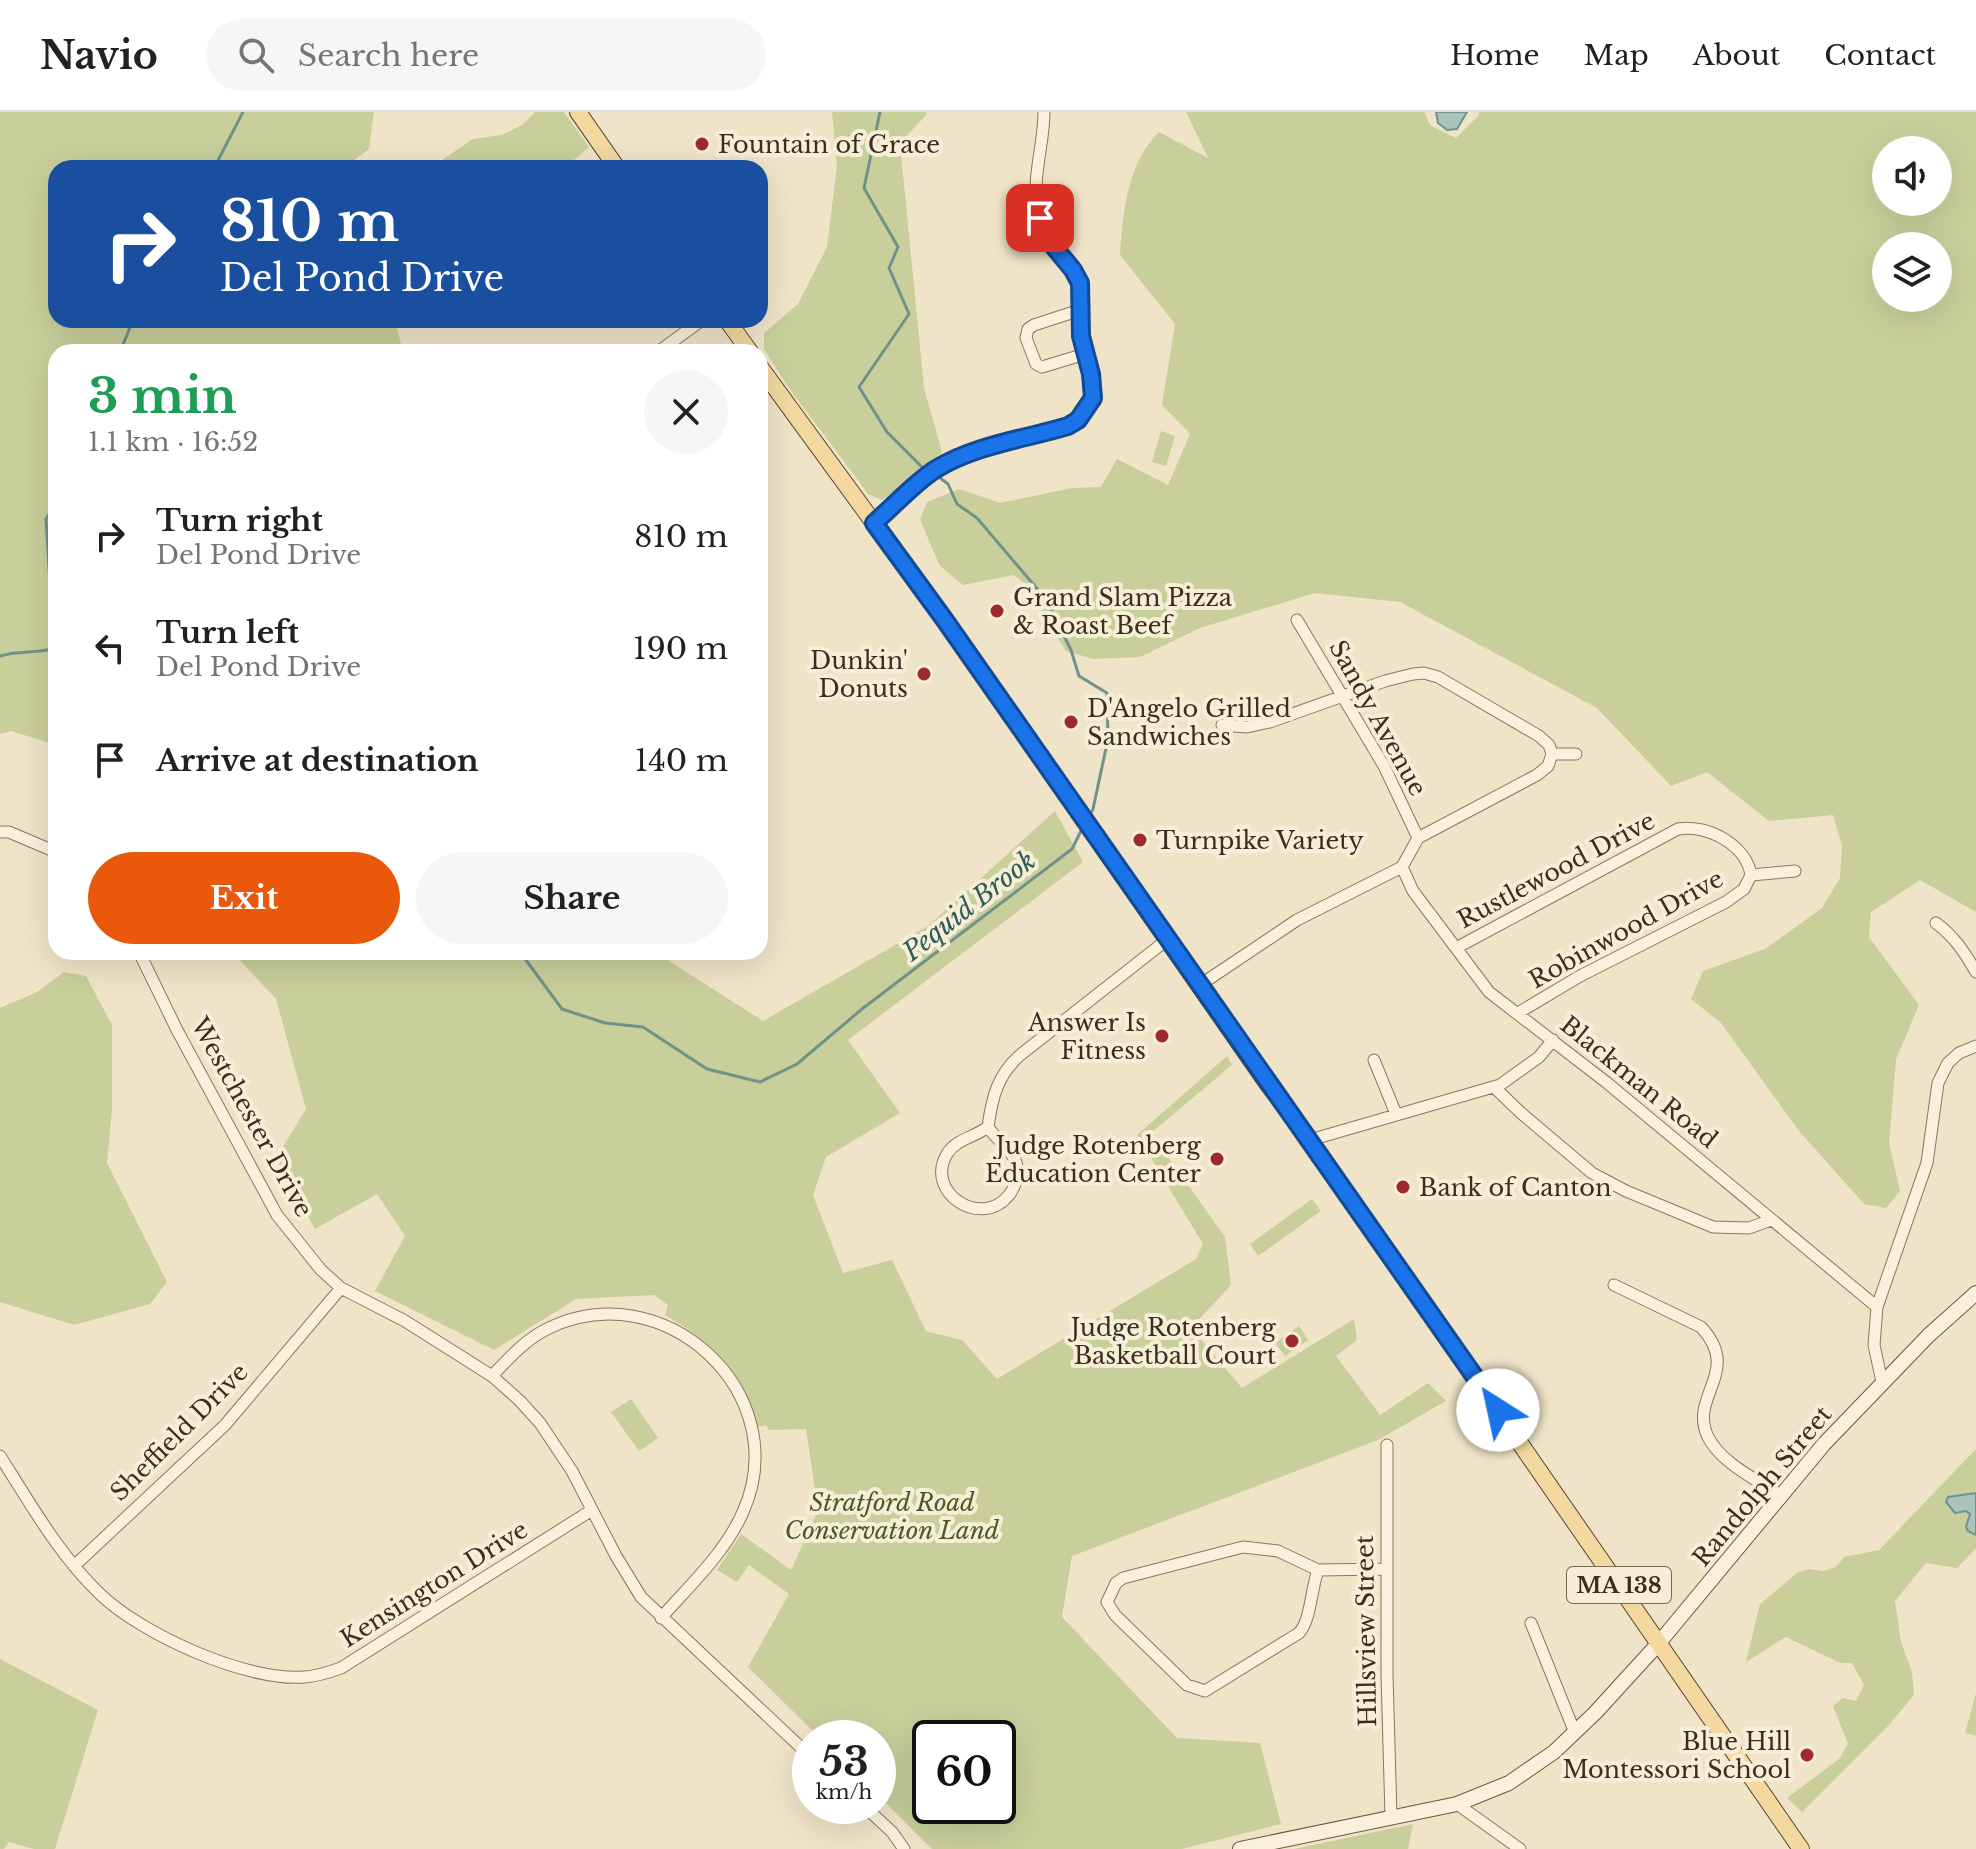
<!DOCTYPE html>
<meta charset="utf-8">
<style>
body{margin:0;font-family:"Libre Baskerville",serif;background:#f6f6f6;color:#202124;height:100vh;display:flex;flex-direction:column;font-size:30px;white-space:nowrap}
*{box-sizing:border-box;margin:0}
p{font-size:26px;color:#757577}
.icon{flex:none;width:44px;height:44px;fill:none;stroke:currentColor;stroke-width:2;stroke-linecap:round;stroke-linejoin:round}
.map{position:relative;flex:1;overflow:hidden}
.sheet{position:absolute;left:48px;top:232px;width:720px;height:616px;display:flex;flex-direction:column;background:#fff;border-radius:24px;box-shadow:0 8px 32px #0002}
.sheet>*{flex:none}
.banner{position:absolute;left:48px;top:48px;width:720px;height:168px;border-radius:24px;box-shadow:0 8px 32px #0002;background:#1a4fa0;color:#fff;overflow:hidden}
.tools{position:absolute;left:1872px;top:24px;display:grid;gap:16px}
.tools a{display:grid;place-items:center;width:80px;height:80px;border-radius:50%;background:#fff;box-shadow:0 8px 32px #0002;font-size:40px}
.speed{position:absolute;left:792px;top:1608px;display:flex;gap:16px;font-size:40px;font-weight:700;text-align:center}
.speed>*{display:grid;place-content:center;width:104px;height:104px;border-radius:50%;background:#fff;box-shadow:0 8px 32px #0002;line-height:1}
.speed small{font-size:20px;font-weight:400}
.speed .limit{border:4px solid #111;border-radius:12px;background:#fff;color:#111}
.pin{position:absolute;display:grid;place-items:center;width:68px;height:68px;color:#fff;margin:-34px;border-radius:16px;box-shadow:0 4px 12px #0006}
.me{position:absolute;width:88px;margin:-44px;rotate:325deg;stroke-linejoin:round;filter:drop-shadow(0 0 6px #0008)}
.turn{display:flex;align-items:center;gap:28px;height:168px;padding:0 40px;font-size:36px}
.turn .icon{width:104px;height:104px;stroke-width:2.5}
.turn b{display:block;font-size:56px;line-height:68px}
.round{display:grid;place-items:center;flex:none;width:84px;height:84px;border-radius:42px;background:#f6f6f6}
.head{display:flex;align-items:center;justify-content:space-between;height:136px;padding:0 40px}
h1{font-size:48px;font-weight:700;line-height:60px;color:#1e9e55}
.action{display:flex;gap:16px;margin-top:auto;padding:16px 40px}
.action a{flex:1;height:92px;border-radius:48px;background:#ea580c;color:#fff;font-size:32px;font-weight:700;line-height:92px;text-align:center}
.action a+a{background:#f6f6f6;color:#202124}
ul{padding:0;list-style:none}
li{display:flex;align-items:center;gap:24px;height:112px;padding:0 40px}
li div{flex:1}
li b{display:block;font-size:30px}
li em{font-style:normal}
header{display:flex;align-items:center;gap:48px;box-sizing:border-box;height:112px;padding:0 40px;background:#fff;border-bottom:2px solid #e0e0e0}
header strong{font-size:38px}
nav{display:flex;gap:44px;margin-inline-start:auto;font-size:28px}
.search{width:560px;height:72px;background:#f6f6f6;display:flex;align-items:center;gap:20px;box-sizing:border-box;padding:0 28px;border-radius:44px;color:#757577;font-size:30px}
.map>svg:first-child{display:block}
.green{fill:#c9cf9b;fill-rule:evenodd}
.water{fill:#a9c4bc;stroke:#6f938a;stroke-width:2}
.lines{fill:none;stroke-linecap:round;stroke-linejoin:round}
.stream{stroke:#6f938a;stroke-width:3}
.street-casing{stroke:#8d765c;stroke-width:13}
.secondary-casing{stroke:#6f573f;stroke-width:16}
.primary-casing{stroke:#5b4430;stroke-width:18}
.street{stroke:#faf1dc;stroke-width:11}
.secondary{stroke:#faf1dc;stroke-width:14}
.primary{stroke:#f3d9a0;stroke-width:16}
.route-casing{stroke:#114b97;stroke-width:20}
.route{stroke:#1a73e8;stroke-width:14}
.poi-dot{fill:#9e2a2b;stroke:#f7eed8;stroke-width:3}
.labels{text-anchor:middle;dominant-baseline:central;stroke-width:8;stroke-linejoin:round;paint-order:stroke}
.shield{fill:#f7eed8;stroke:#756857;stroke-width:2}
.shield-label{font-size:22px;font-weight:bold;fill:#3d2e20}
.poi-label{font-size:24px;fill:#3d2e20;stroke:#f7eed8;text-anchor:start}
.street-label{font-size:24px;fill:#3d2e20;stroke:#f7eed8}
.park-label{font-size:24px;font-style:italic;fill:#4d5a26;stroke:#f7eed8}
.water-label{font-size:26px;font-style:italic;fill:#2f5d5a;stroke:#f7eed8}
</style>
<header>
<strong>Navio</strong>
<div class="search"><svg class="icon" aria-label="search" viewBox="0 0 24 24"><circle cx="10" cy="10" r="6"/><path d="M15 15l6 6"/></svg>Search here</div>
<nav><a>Home</a><a>Map</a><a>About</a><a>Contact</a></nav>
</header>
<div class="map">
<svg width="1976" height="1737" viewBox="0 0 1976 1737">
<rect width="100%" height="100%" fill="#f0e4c8"/>
<!-- green -->
<path class="green" d="M0,0H374L369,37L344,56H56V208H395L403,240H56V633L11,619L0,622Z
M535,0H564L589,35L565,56H430L473,27L501,23L522,13Z
M832,0H926L927,2L900,31L924,276L942,340L895,380L882,388L868,382L791,279L764,237V221L798,192L827,135L837,53Z
M1186,0H1424L1431,14L1456,26L1479,3V0H1976V800L1920,768L1871,800L1869,825L1919,893L1896,947L1889,1031L1900,1079L1886,1096L1864,1092L1799,1019L1721,911L1691,887L1703,859L1765,837L1822,796L1840,766L1842,734L1833,703L1769,709L1707,660L1671,674L1597,596L1400,490L1315,481L1200,516L1140,545L1093,547L1066,539L1025,472L1014,463L963,473L940,454L920,408L927,390L959,377L1000,391L1072,376L1101,375L1117,347L1168,373L1190,322L1162,293L1175,212L1120,143C1123,101 1127,51 1159,20L1208,46ZM1886,38H1938V90H1886ZM1886,134H1938V186H1886Z
M1161,319L1175,324L1166,354L1152,350Z
M1055,699L1083,750L848,928L900,1001L826,1045L813,1083L843,1161L892,1148L926,1219L962,1228L997,1267L1196,1147L1203,1132L1137,1023L1227,944L1232,953L1151,1021L1225,1125L1231,1173L1191,1216L1242,1276L1354,1207L1357,1228L1336,1244L1380,1303L1428,1271L1446,1289L1378,1328L1072,1444L1062,1505L1177,1626L1260,1631L1281,1712L1182,1737H932L878,1683V1626H820L748,1555L789,1482L749,1453L737,1470L717,1458L741,1422L791,1458L818,1398L806,1317L769,1318L766,1313L757,1315C746,1260 711,1230 665,1203L668,1193L654,1183L576,1187L494,1238L375,1179L405,1124L377,1082L315,1117L276,1046L306,997L276,887L232,840H655L763,909L928,814ZM930,1626H998V1694H930Z
M64,860L86,864L112,913V997L107,1051L167,1170L150,1192L74,1213L0,1190V896L37,880Z
M1312,1087L1321,1099L1258,1144L1250,1132Z
M1299,1214L1308,1228L1285,1244L1275,1231Z
M631,1287L658,1326L639,1339L611,1300Z
M1976,1337V1436L1957,1456L1926,1451L1895,1489L1901,1530L1912,1560L1914,1583L1889,1613L1802,1700L1787,1686L1839,1647L1848,1632L1833,1594L1843,1586L1856,1589L1864,1573L1852,1551H1840L1786,1525L1746,1550L1760,1492L1797,1461L1809,1457L1823,1459L1836,1455L1844,1445L1879,1438Z
M0,1547L98,1598L55,1737H34L9,1730L4,1737H0Z
M1976,1581V1624L1965,1621Z
M1413,1712L1408,1737H1294Z"/>
<!-- water -->
<path class="water" d="M1436,0H1467L1457,17L1447,18L1438,11Z
M1976,1381V1423L1968,1419L1966,1415L1970,1402L1966,1399L1955,1401L1946,1390L1948,1385Z"/>
<g class="lines">
<!-- stream -->
<path class="stream" d="M880,0L864,76L898,135L889,156L909,202L859,275L887,320L924,357
M214,56L243,0
M120,240L133,208
M939,365L948,372L957,392L977,406L1045,486L1071,538L1079,564L1107,581L1108,627L1093,697L1089,705
M56,391L46,407L50,472L56,490
M0,544C17,538 45,542 56,535
M520,840L562,897L605,911L643,915L707,957L760,970L797,952L862,897L1072,737L1083,715"/>
<!-- street casing -->
<g class="street-casing">
<path id="street" d="M1080,198L1034,213L1028,217L1026,226L1036,252L1042,255L1085,242
M658,240L702,208
M874,411C894,394 914,371 936,357C975,333 1025,327 1068,314C1111,289 1086,258 1081,221C1079,205 1084,187 1080,172C1073,147 1047,132 1039,104C1030,69 1044,35 1044,0
M1297,508L1384,654L1418,726
M1222,613L1247,615L1270,610L1385,569L1413,562L1424,561L1438,565L1539,624L1549,633L1552,642
M0,720H9L56,740
M1402,755L1413,779L1489,880L1606,970L1877,1195
M1936,811C1954,824 1965,841 1976,860
M1456,836L1678,717C1706,712 1746,732 1751,763
M139,840L177,918L277,1103L321,1158L341,1176L405,1209L492,1264L519,1288L540,1311L572,1359L616,1444L641,1485L810,1644
M1200,873L1297,808L1402,755L1418,726L1537,663L1548,654L1552,642H1576
M1518,901L1580,864L1726,790L1744,777L1751,763L1795,759
M1374,948L1396,1002
M1494,975L1521,1001L1592,1061L1626,1079L1713,1115L1749,1116L1771,1108
M988,1015C997,1029 1013,1037 1017,1054C1019,1064 1015,1075 1009,1083C981,1118 924,1080 947,1042C956,1027 975,1025 988,1015C992,986 997,964 1019,944L1168,827
M1310,1028L1500,973L1539,945L1553,928
M1614,1173L1701,1215C1743,1260 1688,1284 1708,1325C1721,1351 1757,1368 1780,1383
M492,1264C509,1246 525,1228 547,1217C663,1159 796,1281 743,1400C725,1441 690,1473 661,1506
M1882,1270L1874,1233L1877,1195L1927,1051L1938,971L1948,951L1959,941L1976,934
M1387,1333V1563L1391,1704
M0,1344C30,1391 59,1443 100,1482C141,1522 247,1570 305,1565C317,1564 330,1560 341,1556L592,1398
M74,1454L225,1313L341,1176
M1318,1458L1278,1439L1243,1435L1123,1466L1116,1471L1107,1490L1115,1503L1187,1573L1205,1579L1299,1521C1311,1508 1311,1477 1318,1458L1386,1457
M1531,1511L1575,1621
M1457,1692L1520,1737
M864,1694L892,1720L904,1737"/>
</g>
<!-- secondary casing -->
<g class="secondary-casing">
<path id="secondary" d="M1240,1737L1457,1692L1509,1671L1554,1640L1595,1601L1658,1532L1824,1332L1929,1223L1976,1181"/>
</g>
<!-- primary casing -->
<g class="primary-casing">
<path id="primary" d="M578,0L617,56
M727,208L750,240
M760,255L944,507L1267,971L1310,1028L1801,1737"/>
</g>
<!-- street -->
<use href="#street" class="street"/>
<!-- secondary -->
<use href="#secondary" class="secondary"/>
<!-- primary -->
<use href="#primary" class="primary"/>
</g>
<g class="lines">
<!-- route casing -->
<g class="route-casing">
<path id="route" d="M1040,106L1050,130L1073,158L1080,171L1081,224L1091,262L1093,286L1078,308L1068,314C1025,327 975,333 936,357C914,371 894,394 874,411L944,507L1498,1298"/>
</g>
<!-- route -->
<use href="#route" class="route"/>
</g>
<!-- markers -->
<g class="poi-dot">
<circle cx="702" cy="32" r="8"/>
<circle cx="997" cy="499" r="8"/>
<circle cx="924" cy="562" r="8"/>
<circle cx="1071" cy="610" r="8"/>
<circle cx="1140" cy="728" r="8"/>
<circle cx="1162" cy="924" r="8"/>
<circle cx="1217" cy="1047" r="8"/>
<circle cx="1403" cy="1075" r="8"/>
<circle cx="1292" cy="1229" r="8"/>
<circle cx="1807" cy="1643" r="8"/>
</g>
<g class="labels">
<!-- shield labels -->
<rect class="shield" x="1567" y="1455" width="104" height="36" rx="6"/>
<g class="shield-label">
<text x="1619" y="1473">MA 138</text>
</g>
<!-- poi labels -->
<g class="poi-label">
<text x="718" y="32">Fountain of Grace</text>
<text x="1013" y="485">Grand Slam Pizza<tspan x="1013" dy="28">&amp; Roast Beef</tspan></text>
<text x="908" y="548" text-anchor="end">Dunkin'<tspan x="908" dy="28">Donuts</tspan></text>
<text x="1087" y="596">D'Angelo Grilled<tspan x="1087" dy="28">Sandwiches</tspan></text>
<text x="1156" y="728">Turnpike Variety</text>
<text x="1146" y="910" text-anchor="end">Answer Is<tspan x="1146" dy="28">Fitness</tspan></text>
<text x="1201" y="1033" text-anchor="end">Judge Rotenberg<tspan x="1201" dy="28">Education Center</tspan></text>
<text x="1419" y="1075">Bank of Canton</text>
<text x="1276" y="1215" text-anchor="end">Judge Rotenberg<tspan x="1276" dy="28">Basketball Court</tspan></text>
<text x="1791" y="1629" text-anchor="end">Blue Hill<tspan x="1791" dy="28">Montessori School</tspan></text>
</g>
<!-- street labels -->
<g class="street-label">
<text transform="translate(1378 606) rotate(61)">Sandy Avenue</text>
<text transform="translate(1556 758) rotate(-28)">Rustlewood Drive</text>
<text transform="translate(1626 817) rotate(-29)">Robinwood Drive</text>
<text transform="translate(1639 970) rotate(39)">Blackman Road</text>
<text transform="translate(252 1005) rotate(61)">Westchester Drive</text>
<text transform="translate(179 1320) rotate(-45)">Sheffield Drive</text>
<text transform="translate(1762 1374) rotate(-50)">Randolph Street</text>
<text transform="translate(434 1472) rotate(-32)">Kensington Drive</text>
<text transform="translate(1366 1519) rotate(-91)">Hillsview Street</text>
</g>
<!-- park labels -->
<g class="park-label">
<text x="892" y="1390">Stratford Road<tspan x="892" dy="28">Conservation Land</tspan></text>
</g>
<!-- water labels -->
<g class="water-label">
<text transform="translate(969 794) rotate(-38)">Pequid Brook</text>
</g>
</g>
</svg>
<div class="tools">
<a><svg class="icon" aria-label="sound" viewBox="0 0 24 24"><path d="M4 9h4l5-4v14l-5-4H4zM17 9q2 3 0 6"/></svg></a>
<a><svg class="icon" aria-label="layers" viewBox="0 0 24 24"><path d="M12 4l9 5-9 5-9-5zM3 14l9 5 9-5"/></svg></a>
</div>
<div class="speed"><div>53<small>km/h</small></div><div class="limit">60</div></div>
<div class="pin" style="left:1040px;top:106px;background:#d93025"><svg class="icon" aria-label="arrive" viewBox="0 0 24 24"><path d="M6 21V4h12l-3 4 3 4H6"/></svg></div>
<svg class="me" style="left:1498px;top:1298px" viewBox="-20 -20 40 40"><circle r="19" fill="#fff"/><path d="M0-13L10 11 0 6-10 11z" fill="#1a73e8"/></svg>
<div class="banner">
<div class="turn"><svg class="icon" aria-label="right" viewBox="0 0 24 24"><path d="M7 20v-9h11M14 6l5 5-5 5"/></svg><div><b>810 m</b>Del Pond Drive</div></div>
</div>
<section class="sheet">
<div class="head"><div><h1>3 min</h1><p>1.1 km · 16:52</p></div><a class="round"><svg class="icon" aria-label="close" viewBox="0 0 24 24"><path d="M6 6l12 12M18 6L6 18"/></svg></a></div>
<ul>
<li><svg class="icon" aria-label="right" viewBox="0 0 24 24"><path d="M7 20v-9h11M14 6l5 5-5 5"/></svg><div><b>Turn right</b><p>Del Pond Drive</p></div><em>810 m</em></li>
<li><svg class="icon" aria-label="left" viewBox="0 0 24 24"><path d="M17 20v-9H6M10 6l-5 5 5 5"/></svg><div><b>Turn left</b><p>Del Pond Drive</p></div><em>190 m</em></li>
<li><svg class="icon" aria-label="arrive" viewBox="0 0 24 24"><path d="M6 21V4h12l-3 4 3 4H6"/></svg><div><b>Arrive at destination</b></div><em>140 m</em></li>
</ul>
<div class="action"><a>Exit</a><a>Share</a></div>
</section>
</div>
